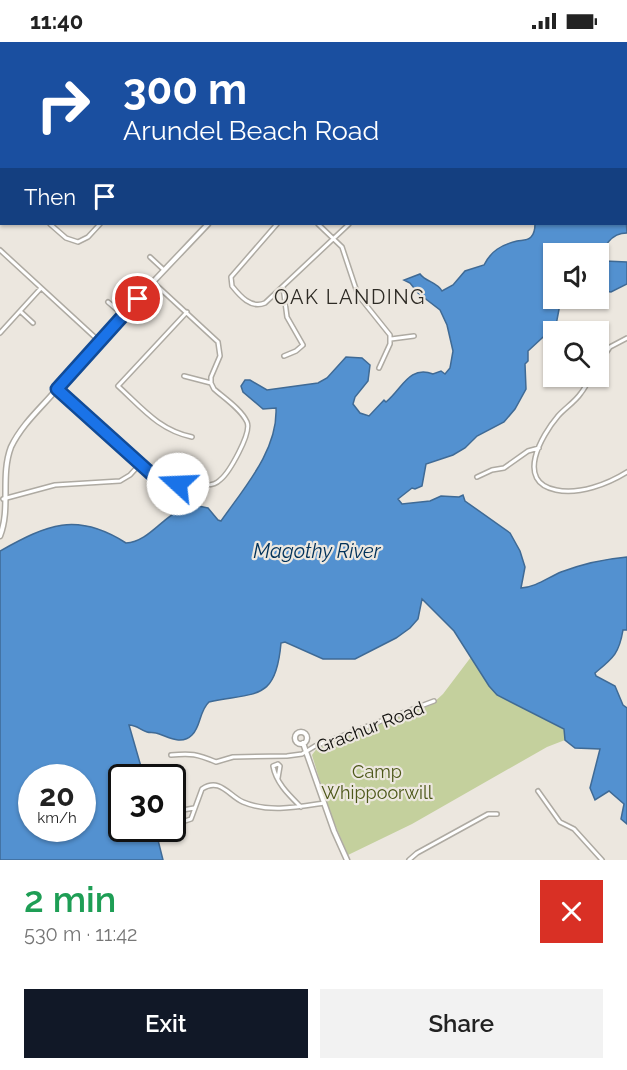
<!DOCTYPE html>
<meta charset="utf-8">
<style>
body{margin:0;font-family:Raleway,sans-serif;background:#f2f2f2;color:#222;height:100vh;display:flex;flex-direction:column;font-size:22px;white-space:nowrap}
*{box-sizing:border-box;margin:0}
p{font-size:20px;color:#767676}
.icon{flex:none;width:33px;height:33px;fill:none;stroke:currentColor;stroke-width:2;stroke-linecap:round;stroke-linejoin:round}
.map{position:relative;height:818px;overflow:hidden}
.panel{display:flex;flex-direction:column;background:#fff;flex:1}
.panel>*{flex:none}
.guide{position:absolute;left:0px;top:0px;width:627px;height:183px;box-shadow:0 2px 4px #0004;background:#1a4fa0;color:#fff;overflow:hidden}
.buttons{position:absolute;left:543px;top:201px;display:grid;gap:12px}
.buttons a{display:grid;place-items:center;width:66px;height:66px;border-radius:0px;background:#fff;box-shadow:0 2px 4px #0004;font-size:30px}
.speed{position:absolute;left:18px;top:722px;display:flex;gap:12px;font-size:30px;font-weight:700;text-align:center}
.speed>*{display:grid;place-content:center;width:78px;height:78px;border-radius:50%;background:#fff;box-shadow:0 2px 4px #0004;line-height:1}
.speed small{font-size:15px;font-weight:400}
.speed .limit{border:3px solid #111;border-radius:9px;background:#fff;color:#111}
.pin{position:absolute;display:grid;place-items:center;width:51px;height:51px;color:#fff;margin:-26px;border:3px solid #fff;border-radius:50%;box-shadow:0 2px 6px #0007}
.me{position:absolute;width:66px;margin:-33px;rotate:290deg;stroke-linejoin:round;filter:drop-shadow(0 0 4px #0008)}
.turn{display:flex;align-items:center;gap:21px;height:126px;padding:0 24px;font-size:27px}
.turn .icon{width:78px;height:78px;stroke-width:2.5}
.turn b{display:block;font-size:42px;line-height:51px}
.then{display:flex;align-items:center;height:57px;padding:0 24px;background:#0003;gap:12px;font-size:22px}
.round{display:grid;place-items:center;flex:none;width:63px;height:63px;border-radius:0px;background:#f2f2f2}
.head{display:flex;align-items:center;justify-content:space-between;height:102px;padding:0 24px}
h1{font-size:36px;font-weight:600;line-height:45px;color:#1e9e55}
.primary-button{display:flex;gap:12px;margin-top:auto;padding:12px 24px}
.primary-button a{flex:1;height:69px;border-radius:0px;background:#111827;color:#fff;font-size:24px;font-weight:600;line-height:69px;text-align:center}
.primary-button a+a{background:#f2f2f2;color:#222}
.status{display:flex;justify-content:space-between;align-items:center;height:42px;padding:0 30px;background:#fff;direction:ltr}
.status svg{height:16px;fill:currentColor}
.map>svg:first-child{display:block}
.green{fill:#c4d09d}
.water{fill:#5391d0;stroke:#3f6a95;stroke-width:1.5;fill-rule:evenodd}
.lines{fill:none;stroke-linecap:round;stroke-linejoin:round}
.minor-casing{stroke:#aeaaa2;stroke-width:6}
.tertiary-casing{stroke:#aeaaa2;stroke-width:7}
.minor{stroke:#fff;stroke-width:3}
.tertiary{stroke:#fff;stroke-width:4}
.route-casing{stroke:#114b97;stroke-width:15}
.route{stroke:#1a73e8;stroke-width:10}
.labels{text-anchor:middle;dominant-baseline:central;stroke-width:4.5;stroke-linejoin:round;paint-order:stroke}
.street-label{font-size:18px;fill:#0f0e0b;stroke:#ece7df}
.park-label{font-size:18px;fill:#4c5718;stroke:#ece7df}
.neighbourhood-label{font-size:20px;letter-spacing:1.5px;fill:#2e2b25;stroke:#ece7df}
.water-label{font-size:20px;font-style:italic;fill:#003159;stroke:#ece7df}
</style>
<div class="status"><b>11:40</b><svg viewBox="0 0 49 12"><path d="M0 12V9h3v3zM5 12V6h3v6zM10 12V3h3v9zM15 12V0h3v12zM26 1h20v11H26zM47 4h2v5h-2z"/></svg></div>
<div class="map">
<svg width="627" height="818" viewBox="0 0 627 818">
<rect width="100%" height="100%" fill="#ece7df"/>
<!-- green -->
<path class="green" d="M471,615L489,644L497,652L564,687L565,698L547,705L412,782L348,813L328,766L312,713L318,705L431,663L443,652Z"/>
<!-- water -->
<path class="water" d="M626,177L627,191C612,191 600,205 605,219L627,220V242L611,250L604,249V256H599L598,212H554V256L569,257L560,262L556,283L528,309V319L525,322L526,347L515,367L504,380L477,394L465,406L453,413L426,422L422,444L415,447L412,446L398,457L402,462L430,459L441,454L459,455L463,453L465,459L510,491L520,509L525,525L521,546C536,545 547,536 561,530C582,522 605,517 627,515V588H623C619,612 613,616 595,631L596,634L615,644L623,663L627,666V782L621,777L624,762L609,749L595,758L590,746L600,707L575,706L565,698L564,687L497,653L489,644L454,589L422,557L418,577L410,586L396,596L355,617H323L285,600L281,601C276,659 257,650 209,660C199,669 201,685 192,693C181,704 167,694 156,691C153,690 150,691 147,690C140,688 137,683 129,683L144,735H122V786H155L163,818H0V509C47,483 76,469 126,501C157,499 170,455 208,466L218,478L221,479C244,446 278,408 276,366L263,367L243,350L241,344L245,338H250L267,348L318,341L327,336L346,315L362,316L370,323L368,339L355,355L353,362L360,371L369,374L384,358L386,360C402,347 409,323 433,332L441,329L445,332L450,326L453,309L447,283L440,268L418,251L410,241L404,238L420,232C426,240 437,240 442,249L453,243L465,229L484,223C491,209 501,203 517,199C522,198 527,199 531,195C534,192 535,186 535,182H626ZM32,735H82V786H32Z"/>
<g class="lines">
<!-- minor casing -->
<g class="minor-casing">
<path id="minor" d="M92,0L94,2
M355,0L358,2
M11,2V0
M49,2L52,0
M98,2L100,0
M319,2L320,0
M481,2V0
M0,30L2,27
M0,63L2,64
M0,136L2,138
M50,182L66,196L78,200L88,195L100,182
M277,182L231,235L232,244C240,254 251,267 265,261L349,182
M318,182L342,205L358,253L390,293V302L379,326
M0,208L99,299
M150,215L164,228
M283,245L287,275L303,303L296,309L284,314
M108,260L123,273
M20,269L33,281
M187,270L118,344C142,366 159,388 192,395
M0,291L41,246
M391,297L414,294
M598,323L610,305L627,296
M184,334L211,341
M591,334C588,340 585,346 581,351C575,360 565,366 558,374C541,394 515,440 556,448C579,453 608,442 627,430
M57,347L159,439L165,441L207,443C212,443 216,442 220,438C229,431 252,391 247,380C241,367 224,356 214,347L211,341V335L220,314L218,300L153,240
M477,435L492,428L504,426L528,409L539,406
M3,457L55,443L120,439L130,433L140,422
M171,713C191,711 197,712 216,720L233,715L287,714L302,712L315,704L434,659
M278,736L280,724L278,722L273,724C276,741 289,753 301,765
M538,749L560,780L574,787L602,818
M194,766L183,768L181,775L185,779L191,777L202,747C220,735 229,754 243,760C269,771 298,765 324,761
M409,818L417,811L488,772H497"/>
</g>
<!-- tertiary casing -->
<g class="tertiary-casing">
<path id="tertiary" d="M411,2L413,0
M0,494C11,466 0,434 11,405C22,382 41,366 57,347C104,290 157,236 208,182
M295 696a6 6 0 1 1 12 0a6 6 0 1 1-12 0Z
M303,701L334,789L347,818"/>
</g>
<!-- minor -->
<use href="#minor" class="minor"/>
<!-- tertiary -->
<use href="#tertiary" class="tertiary"/>
</g>
<g class="lines">
<!-- route casing -->
<g class="route-casing">
<path id="route" d="M138,257L57,347L157,437L165,441L178,442"/>
</g>
<!-- route -->
<use href="#route" class="route"/>
</g>
<g class="labels">
<!-- street labels -->
<g class="street-label">
<text transform="translate(370 685) rotate(-21)">Grachur Road</text>
</g>
<!-- park labels -->
<g class="park-label">
<text x="377" y="729">Camp<tspan x="377" dy="21">Whippoorwill</tspan></text>
</g>
<!-- neighbourhood labels -->
<g class="neighbourhood-label">
<text x="350" y="255">OAK LANDING</text>
</g>
<!-- water labels -->
<g class="water-label">
<text x="317" y="509">Magothy River</text>
</g>
</g>
</svg>
<div class="buttons">
<a><svg class="icon" aria-label="sound" viewBox="0 0 24 24"><path d="M4 9h4l5-4v14l-5-4H4zM17 9q2 3 0 6"/></svg></a>
<a><svg class="icon" aria-label="search" viewBox="0 0 24 24"><circle cx="10" cy="10" r="6"/><path d="M15 15l6 6"/></svg></a>
</div>
<div class="speed"><div>20<small>km/h</small></div><div class="limit">30</div></div>
<div class="pin" style="left:138px;top:257px;background:#d93025"><svg class="icon" aria-label="arrive" viewBox="0 0 24 24"><path d="M6 21V4h12l-3 4 3 4H6"/></svg></div>
<svg class="me" style="left:178px;top:442px" viewBox="-20 -20 40 40"><circle r="19" fill="#fff"/><path d="M0-13L10 11 0 6-10 11z" fill="#1a73e8"/></svg>
<div class="guide">
<div class="turn"><svg class="icon" aria-label="right" viewBox="0 0 24 24"><path d="M7 20v-9h11M14 6l5 5-5 5"/></svg><div><b>300 m</b>Arundel Beach Road</div></div>
<div class="then">Then<svg class="icon" aria-label="arrive" viewBox="0 0 24 24"><path d="M6 21V4h12l-3 4 3 4H6"/></svg></div>
</div>
</div>
<section class="panel">
<div class="head"><div><h1>2 min</h1><p>530 m · 11:42</p></div><a class="round" style="background:#d93025;color:#fff"><svg class="icon" aria-label="close" viewBox="0 0 24 24"><path d="M6 6l12 12M18 6L6 18"/></svg></a></div>
<div class="primary-button"><a>Exit</a><a>Share</a></div>
</section>
